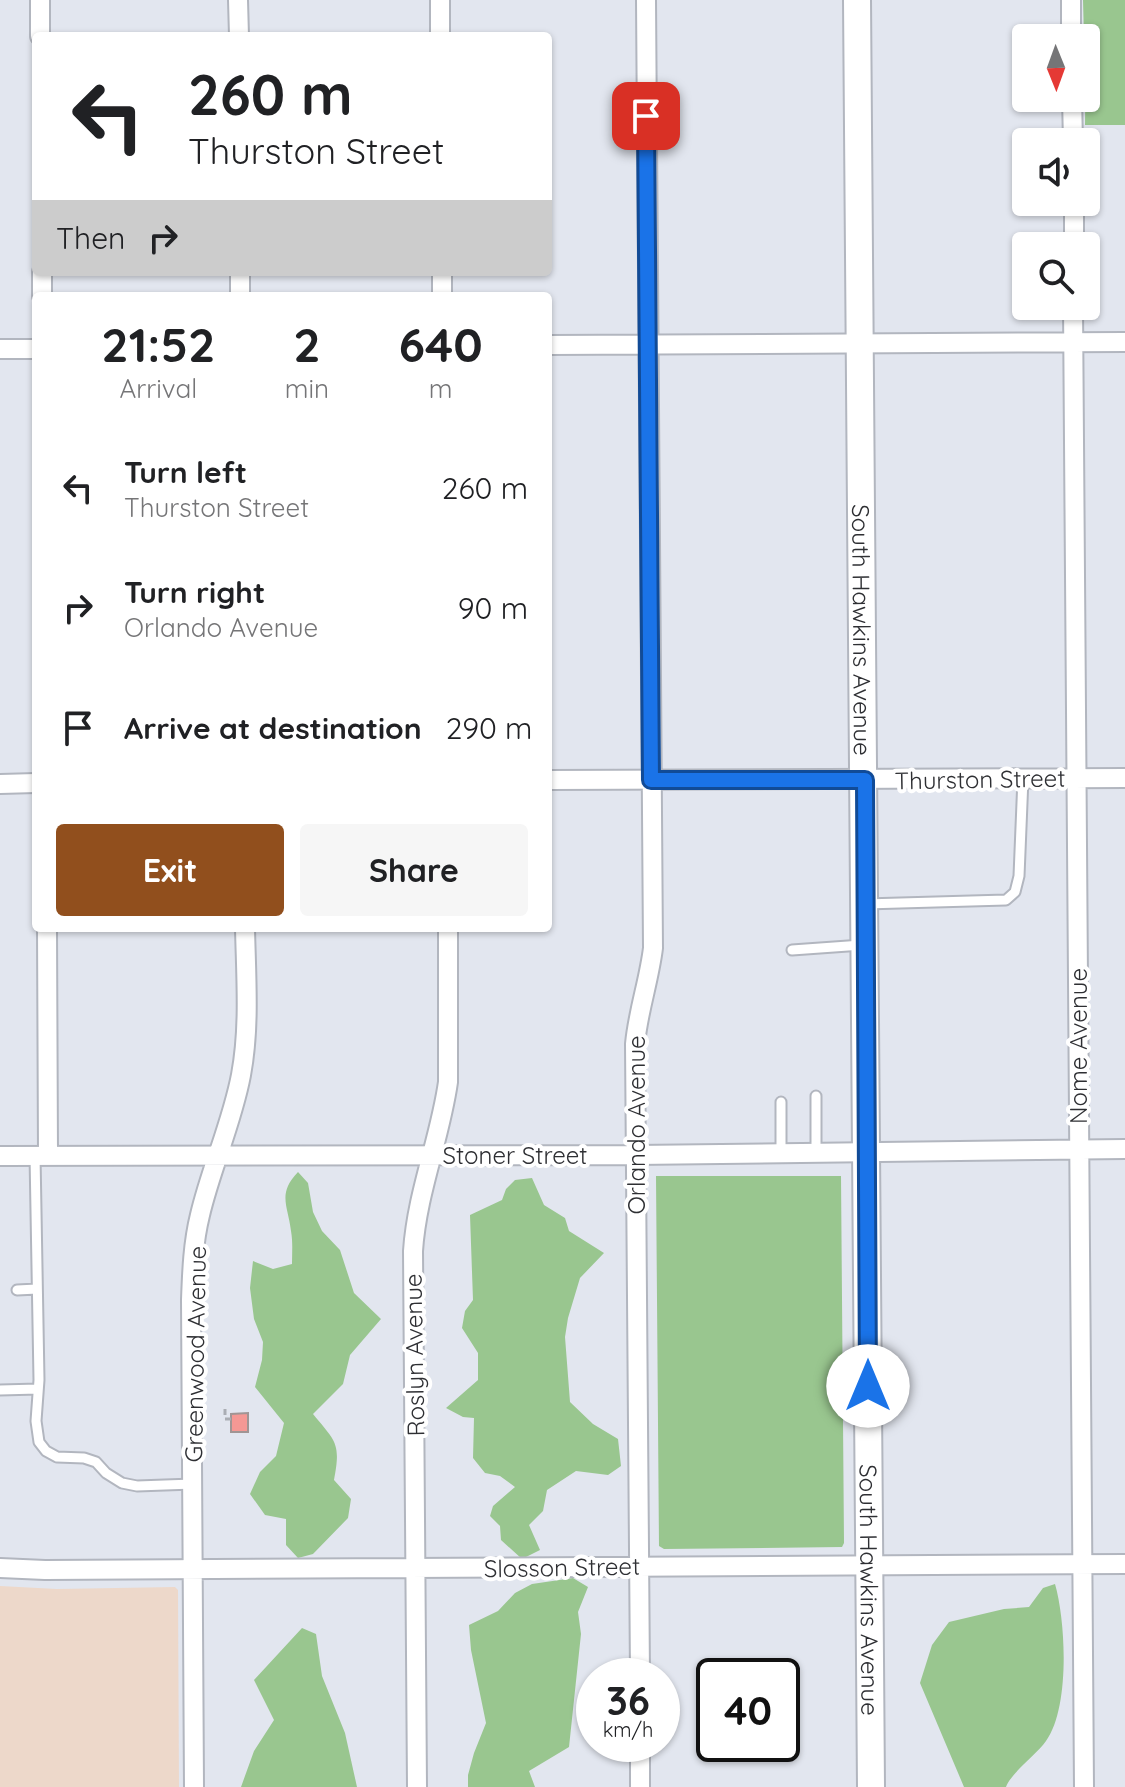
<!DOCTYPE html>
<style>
body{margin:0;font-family:Quicksand,sans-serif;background:#f6f6f6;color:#202124;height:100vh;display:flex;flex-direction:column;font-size:30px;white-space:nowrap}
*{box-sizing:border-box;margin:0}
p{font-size:26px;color:#757577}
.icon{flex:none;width:44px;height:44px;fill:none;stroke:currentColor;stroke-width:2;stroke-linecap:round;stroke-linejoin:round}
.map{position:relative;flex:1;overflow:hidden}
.panel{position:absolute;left:32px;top:292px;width:520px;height:640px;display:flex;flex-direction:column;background:#fff;border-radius:8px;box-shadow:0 2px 6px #0004}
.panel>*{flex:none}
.guide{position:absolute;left:32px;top:32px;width:520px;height:244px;border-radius:8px;box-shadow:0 2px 6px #0004;background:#fff;color:#202124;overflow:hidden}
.needle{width:52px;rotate:179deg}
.buttons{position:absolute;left:1012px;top:24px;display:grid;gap:16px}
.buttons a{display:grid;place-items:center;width:88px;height:88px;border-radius:8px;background:#fff;box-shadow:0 2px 6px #0004;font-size:40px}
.speed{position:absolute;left:576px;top:1658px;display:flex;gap:16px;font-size:40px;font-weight:700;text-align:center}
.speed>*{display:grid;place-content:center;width:104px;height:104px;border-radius:50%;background:#fff;box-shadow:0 2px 6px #0004;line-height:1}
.speed small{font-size:20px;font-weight:400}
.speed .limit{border:4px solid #111;border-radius:12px;background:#fff;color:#111}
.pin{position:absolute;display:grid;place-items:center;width:68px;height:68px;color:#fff;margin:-34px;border-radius:16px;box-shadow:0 4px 12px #0006}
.me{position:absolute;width:88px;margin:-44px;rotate:0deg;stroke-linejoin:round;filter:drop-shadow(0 0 6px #0008)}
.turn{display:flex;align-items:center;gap:28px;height:168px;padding:0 24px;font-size:36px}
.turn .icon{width:104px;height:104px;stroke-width:2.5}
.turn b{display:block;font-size:56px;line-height:68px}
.then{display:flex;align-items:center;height:76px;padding:0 24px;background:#0003;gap:16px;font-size:30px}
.eta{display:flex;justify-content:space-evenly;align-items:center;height:136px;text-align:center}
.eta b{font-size:48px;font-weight:700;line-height:56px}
.cta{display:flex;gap:16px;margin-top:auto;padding:16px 24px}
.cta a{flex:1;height:92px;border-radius:8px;background:#914f1d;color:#fff;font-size:32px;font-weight:700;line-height:92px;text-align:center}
.cta a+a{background:#f6f6f6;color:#202124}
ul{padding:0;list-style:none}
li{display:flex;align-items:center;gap:24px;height:120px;padding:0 24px}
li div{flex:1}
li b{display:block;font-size:30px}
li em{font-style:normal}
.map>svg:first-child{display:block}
.education{fill:#edd8ca}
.green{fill:#99c68f}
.building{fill:#f49894;stroke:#a09594;stroke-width:2}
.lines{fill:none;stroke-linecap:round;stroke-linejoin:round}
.lane-casing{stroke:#b2b6bf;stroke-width:13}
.street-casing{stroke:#b2b6bf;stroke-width:22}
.secondary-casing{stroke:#b2b6bf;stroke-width:30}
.path{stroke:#aaadb4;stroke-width:3;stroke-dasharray:6 4;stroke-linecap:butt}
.lane{stroke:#fff;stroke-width:9}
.street{stroke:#fff;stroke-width:18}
.secondary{stroke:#fff;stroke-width:26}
.route-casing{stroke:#114b97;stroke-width:20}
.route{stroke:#1a73e8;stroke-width:14}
.labels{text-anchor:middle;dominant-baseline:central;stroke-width:8;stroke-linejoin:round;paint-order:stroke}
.street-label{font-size:24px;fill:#2e2f33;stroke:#fff}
</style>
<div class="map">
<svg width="1125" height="1787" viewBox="0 0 1125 1787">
<rect width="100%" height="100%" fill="#e2e6ef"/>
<!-- education -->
<path class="education" d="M0,1586L57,1589L175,1587L178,1590L179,1787H0Z"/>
<!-- green -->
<path class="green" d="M1083,0H1125V125H1085L1086,38H1084Z
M298,1172L308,1183L313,1212L322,1231L340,1250L354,1293L381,1319L350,1355L343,1384L313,1414C336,1442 341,1443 334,1480L351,1499L348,1518L313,1554L298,1558L286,1545V1519L265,1515L250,1494L260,1472L276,1456L284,1423L255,1387L262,1360L263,1342L254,1319L250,1288L253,1261L273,1269L292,1264C292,1253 293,1242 291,1231C288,1205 277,1194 298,1172Z
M656,1176H841L844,1543L842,1547L664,1549L659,1546Z
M532,1178L544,1205L565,1218L569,1231L604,1253L580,1278L568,1318L565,1337L570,1402L593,1424L618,1439L621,1466L608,1475L576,1471L547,1490L543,1511L529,1525L540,1550L522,1559L501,1540L500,1526L490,1516L493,1506L515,1487L500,1476L485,1473L473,1458L474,1418L463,1417L446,1408L478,1380V1353L462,1328L465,1311L473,1300L470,1215L502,1200L506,1189L515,1180Z
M573,1578L588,1587L578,1612L581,1634L569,1747L529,1771L535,1787H468V1775L474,1753L486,1723L471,1650L469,1625L498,1611L515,1593L532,1584Z
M1055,1584C1066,1622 1070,1708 1046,1741C1036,1755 1011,1773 1006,1787H964L920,1683L932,1645L949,1622L1004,1609L1029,1607L1043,1588Z
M302,1628L316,1634L322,1676L345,1733L357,1787H241L254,1751L274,1720L254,1680Z"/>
<!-- building -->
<path class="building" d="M248,1413V1432H231V1414Z"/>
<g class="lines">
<!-- lane casing -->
<g class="lane-casing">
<path id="lane" d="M865,904L1006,900L1015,892L1019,876L1023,778
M792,950L862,945
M816,1152V1096
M781,1153V1102
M35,1155L39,1380L36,1421L39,1442L46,1451L57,1457L84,1458L96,1462L106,1473L122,1483L137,1486L193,1484
M17,1290L37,1289
M0,1390L38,1389"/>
</g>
<!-- street casing -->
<g class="street-casing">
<path id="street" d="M40,0V36
M238,0L239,36
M440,0V36
M1071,0V38
M1072,98L1073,142
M1074,202V246
M42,272V296
M240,272V296
M442,296V272
M1073,306L1084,1787
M548,345L1125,342
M0,349H36
M548,780L1125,778
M0,784L36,783
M47,928L48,1155
M0,1156L636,1155L1125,1149
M0,1568L45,1570L1125,1564
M640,1676L635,1044C638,1011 649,981 653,948L646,0
M640,1744V1787
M194,1787L191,1300C192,1272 193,1243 200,1215C211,1168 232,1123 241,1075C250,1027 246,976 245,928
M417,1787L413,1251C417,1192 440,1139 448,1082V928"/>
</g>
<!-- secondary casing -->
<g class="secondary-casing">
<g id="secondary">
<path id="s1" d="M857,0L871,1787"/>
</g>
</g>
<!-- path -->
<path class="path" d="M225,1409V1419H231"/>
<!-- lane -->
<use href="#lane" class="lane"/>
<!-- street -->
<use href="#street" class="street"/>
<!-- secondary -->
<use href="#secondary" class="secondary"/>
</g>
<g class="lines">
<!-- route casing -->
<g class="route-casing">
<path id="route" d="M646,116L651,780H865L868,1386"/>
</g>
<!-- route -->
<use href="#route" class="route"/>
</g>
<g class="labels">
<!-- street labels -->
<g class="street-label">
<text stroke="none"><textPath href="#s1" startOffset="630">South Hawkins Avenue</textPath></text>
<text transform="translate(980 779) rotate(-1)">Thurston Street</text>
<text transform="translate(1078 1046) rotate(-90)">Nome Avenue</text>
<text transform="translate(636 1125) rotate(-90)">Orlando Avenue</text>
<text x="515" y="1155">Stoner Street</text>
<text transform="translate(195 1354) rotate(-89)">Greenwood Avenue</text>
<text transform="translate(414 1355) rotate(-91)">Roslyn Avenue</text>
<text transform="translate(562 1567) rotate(-1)">Slosson Street</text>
<text stroke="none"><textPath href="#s1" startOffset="1590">South Hawkins Avenue</textPath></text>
</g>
</g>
</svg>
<div class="buttons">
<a><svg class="needle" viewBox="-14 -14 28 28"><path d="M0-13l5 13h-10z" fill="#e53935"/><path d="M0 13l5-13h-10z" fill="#757577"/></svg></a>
<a><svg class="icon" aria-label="sound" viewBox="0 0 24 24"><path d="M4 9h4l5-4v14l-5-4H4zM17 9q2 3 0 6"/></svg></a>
<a><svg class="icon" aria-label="search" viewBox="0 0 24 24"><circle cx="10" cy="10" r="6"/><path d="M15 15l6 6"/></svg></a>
</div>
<div class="speed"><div>36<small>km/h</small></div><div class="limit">40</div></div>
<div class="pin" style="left:646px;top:116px;background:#d93025"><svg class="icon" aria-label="arrive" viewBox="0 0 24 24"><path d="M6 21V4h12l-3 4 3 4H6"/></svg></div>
<svg class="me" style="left:868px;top:1386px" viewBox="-20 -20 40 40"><circle r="19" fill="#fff"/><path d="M0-13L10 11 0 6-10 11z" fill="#1a73e8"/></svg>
<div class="guide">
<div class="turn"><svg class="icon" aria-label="left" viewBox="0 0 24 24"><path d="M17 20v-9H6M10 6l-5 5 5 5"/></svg><div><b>260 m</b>Thurston Street</div></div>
<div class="then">Then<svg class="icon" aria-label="right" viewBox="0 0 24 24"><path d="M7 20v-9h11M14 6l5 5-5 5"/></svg></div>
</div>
<section class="panel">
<div class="eta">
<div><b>21:52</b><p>Arrival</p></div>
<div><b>2</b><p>min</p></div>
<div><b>640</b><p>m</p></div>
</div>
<ul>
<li><svg class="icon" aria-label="left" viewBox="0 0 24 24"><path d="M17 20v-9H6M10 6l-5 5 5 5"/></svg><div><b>Turn left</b><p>Thurston Street</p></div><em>260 m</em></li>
<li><svg class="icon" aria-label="right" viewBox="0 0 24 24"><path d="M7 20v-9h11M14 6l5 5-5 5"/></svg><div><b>Turn right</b><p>Orlando Avenue</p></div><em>90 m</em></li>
<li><svg class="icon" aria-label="arrive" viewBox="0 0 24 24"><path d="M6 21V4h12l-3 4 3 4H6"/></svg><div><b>Arrive at destination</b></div><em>290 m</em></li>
</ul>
<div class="cta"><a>Exit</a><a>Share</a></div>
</section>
</div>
